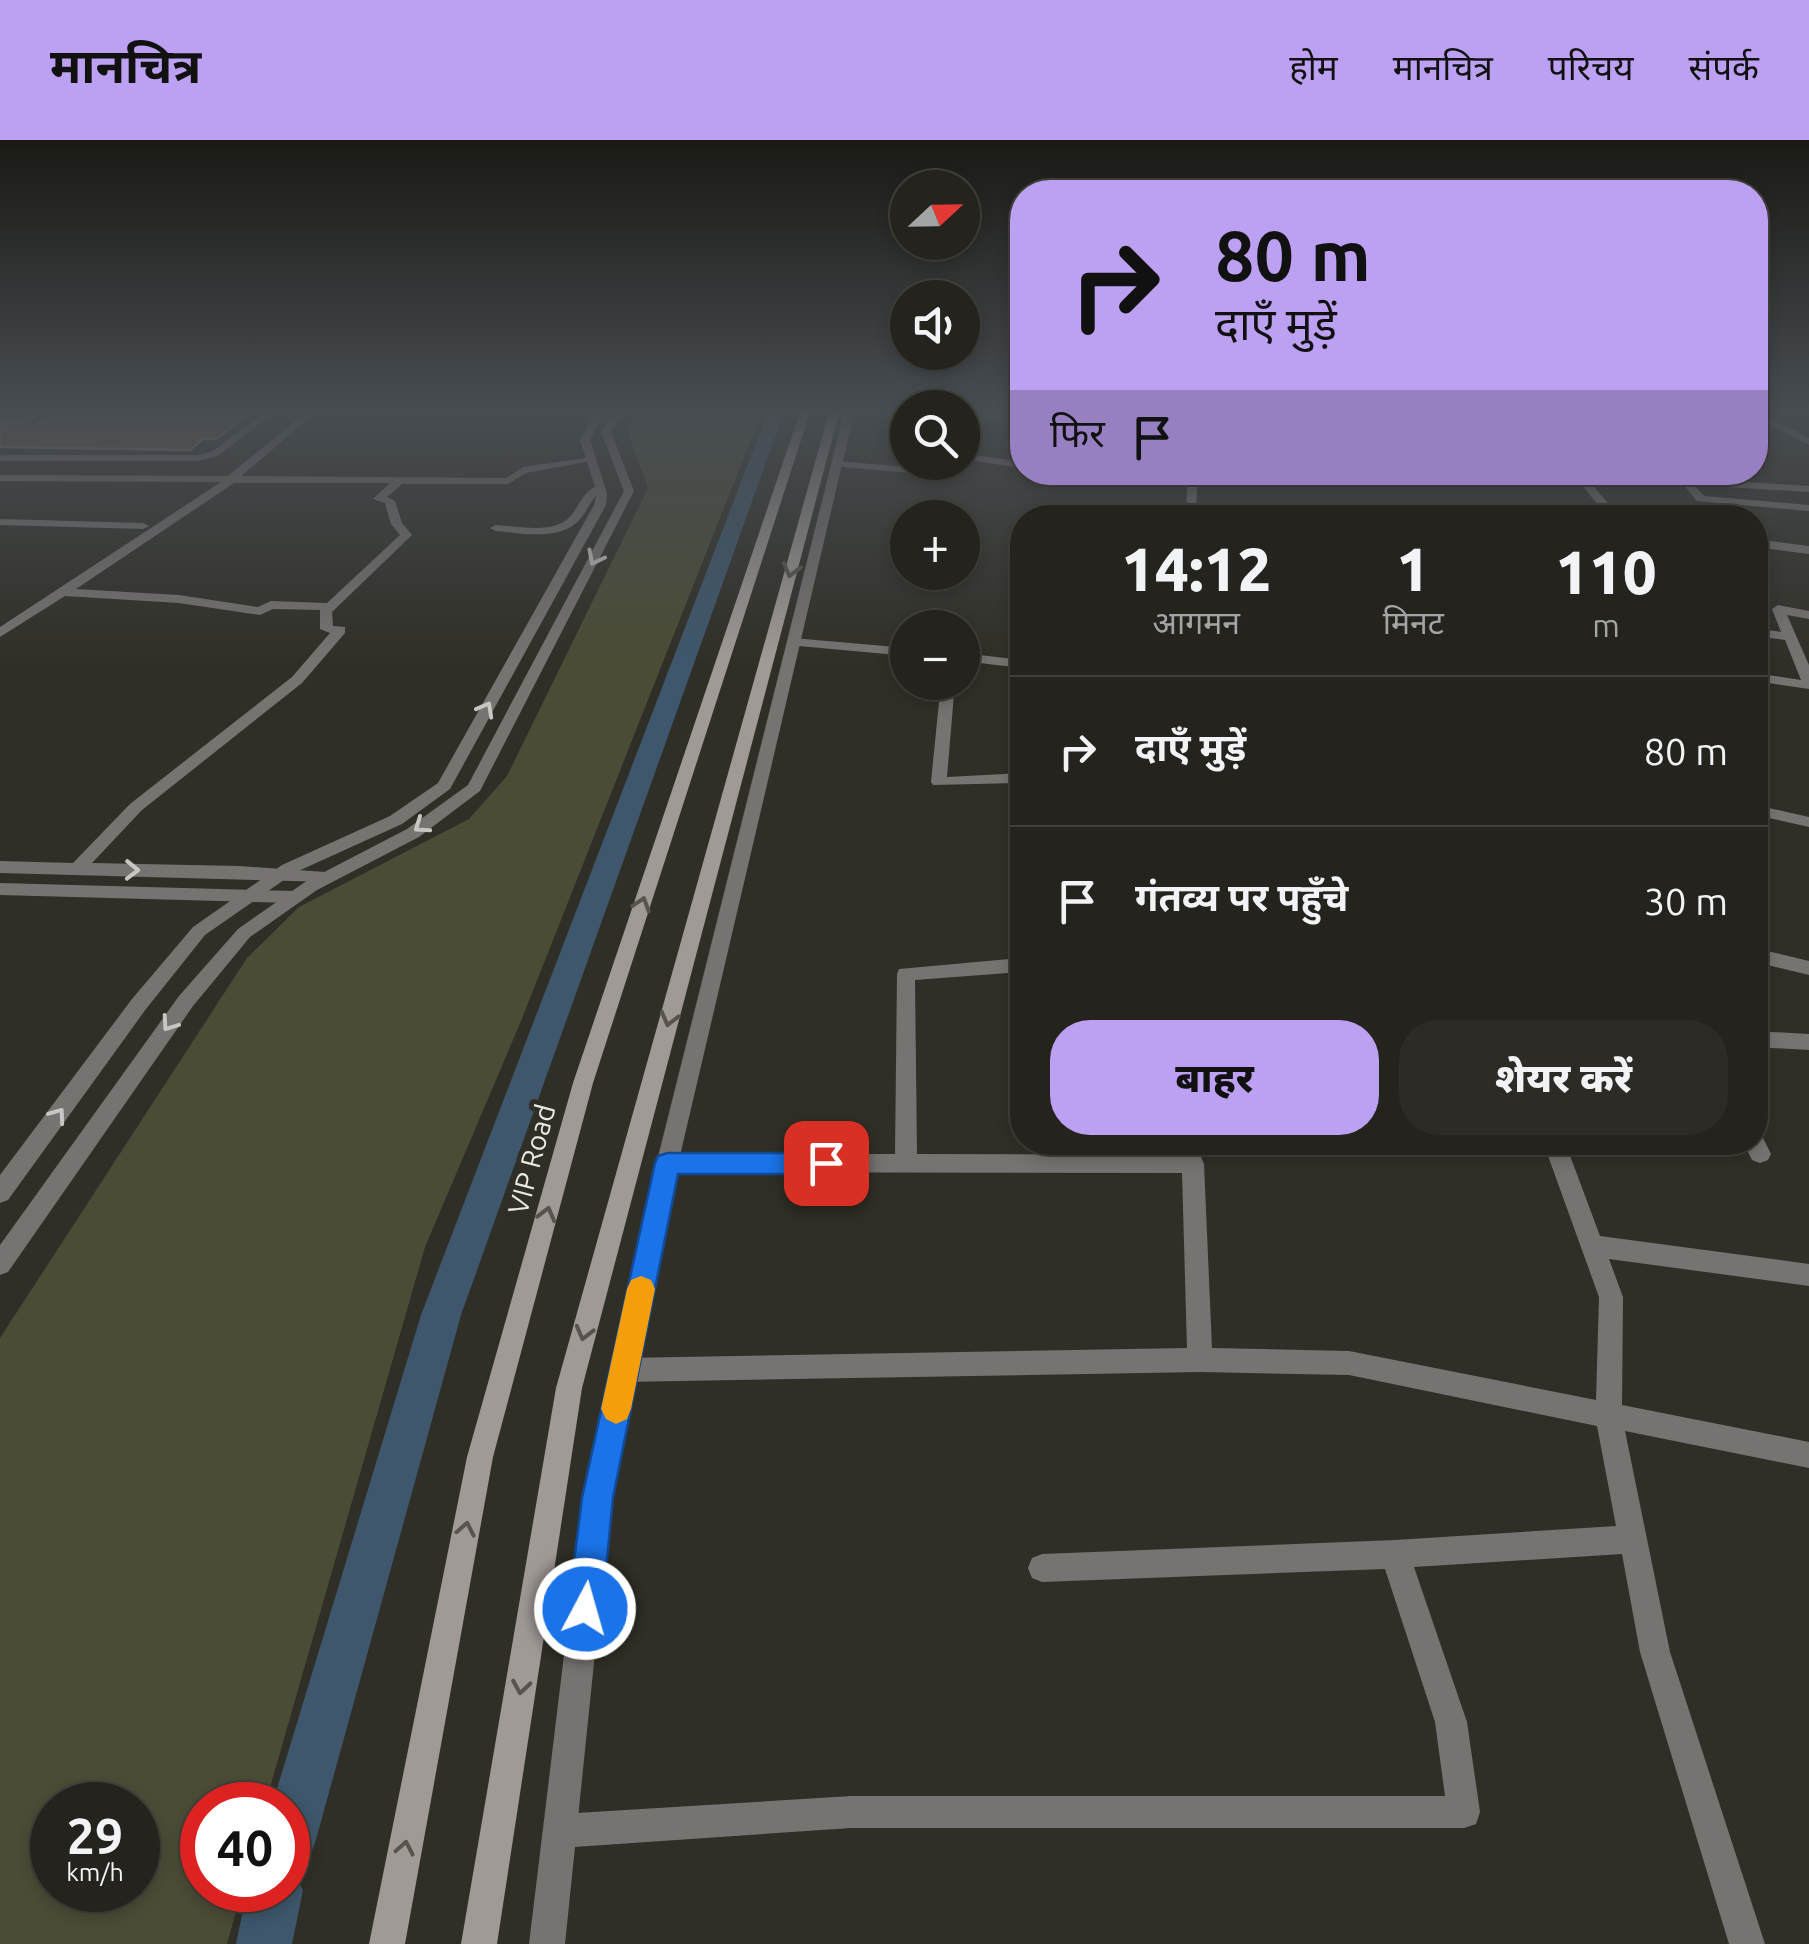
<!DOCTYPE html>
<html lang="hi">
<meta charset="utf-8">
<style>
body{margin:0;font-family:Ubuntu,"Noto Sans Devanagari",sans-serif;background:#2c2b26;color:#f1f3f6;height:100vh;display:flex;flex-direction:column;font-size:38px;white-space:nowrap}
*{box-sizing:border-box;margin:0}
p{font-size:32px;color:#a3a4a4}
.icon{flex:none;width:55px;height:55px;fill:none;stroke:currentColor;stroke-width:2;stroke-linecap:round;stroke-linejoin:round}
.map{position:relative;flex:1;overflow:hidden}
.sheet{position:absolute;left:1010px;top:365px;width:758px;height:650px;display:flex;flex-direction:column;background:#24231d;border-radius:40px;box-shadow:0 5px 15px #0003,0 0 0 2px #41403b}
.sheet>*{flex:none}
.hud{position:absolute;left:1010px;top:40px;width:758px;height:305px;border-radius:40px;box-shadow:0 5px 15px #0003,0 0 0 2px #41403b;background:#bca0f2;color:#111;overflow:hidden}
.needle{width:65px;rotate:68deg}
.tools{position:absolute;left:890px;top:30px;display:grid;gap:20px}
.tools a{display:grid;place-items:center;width:90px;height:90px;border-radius:50%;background:#24231d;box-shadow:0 5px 15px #0003,0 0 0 2px #41403b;font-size:50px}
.speed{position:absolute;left:30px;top:1642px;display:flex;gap:20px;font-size:50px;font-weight:700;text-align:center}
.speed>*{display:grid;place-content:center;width:130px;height:130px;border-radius:50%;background:#24231d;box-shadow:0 5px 15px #0003,0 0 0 2px #41403b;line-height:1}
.speed small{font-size:25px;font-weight:400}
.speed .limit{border:15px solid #d22;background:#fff;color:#111}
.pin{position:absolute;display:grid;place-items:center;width:85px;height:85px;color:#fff;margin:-42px;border-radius:20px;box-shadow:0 5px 15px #0006}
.me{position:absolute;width:110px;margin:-55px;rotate:6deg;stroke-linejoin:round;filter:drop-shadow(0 0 8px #0008)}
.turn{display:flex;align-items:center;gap:35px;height:210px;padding:0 40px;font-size:45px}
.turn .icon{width:130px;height:130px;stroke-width:2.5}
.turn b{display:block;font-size:70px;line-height:85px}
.then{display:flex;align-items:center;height:95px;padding:0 40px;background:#0003;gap:20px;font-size:38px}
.eta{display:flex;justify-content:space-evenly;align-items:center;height:170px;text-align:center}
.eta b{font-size:60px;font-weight:800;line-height:70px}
.primary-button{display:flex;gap:20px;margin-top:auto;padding:20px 40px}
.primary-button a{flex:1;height:115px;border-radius:40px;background:#bca0f2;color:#111;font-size:40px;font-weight:800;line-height:115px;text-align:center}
.primary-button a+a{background:#2c2b26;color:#f1f3f6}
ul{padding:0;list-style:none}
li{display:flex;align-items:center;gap:30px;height:150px;padding:0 40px;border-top:2px solid #41403b}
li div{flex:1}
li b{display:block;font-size:38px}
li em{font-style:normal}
header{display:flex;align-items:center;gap:60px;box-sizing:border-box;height:140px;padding:0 50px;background:#bca0f2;color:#111}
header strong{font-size:48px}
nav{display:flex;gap:55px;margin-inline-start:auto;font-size:35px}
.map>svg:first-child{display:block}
.green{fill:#4b4c36;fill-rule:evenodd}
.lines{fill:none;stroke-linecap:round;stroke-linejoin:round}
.canal{fill:#3e576c;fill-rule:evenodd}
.building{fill:#755a47;stroke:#89817b;stroke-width:2.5}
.service{fill:#777371;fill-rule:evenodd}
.minor{fill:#777371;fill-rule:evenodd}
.tertiary{fill:#777371;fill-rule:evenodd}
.secondary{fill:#a09a96;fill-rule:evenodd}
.oneway{stroke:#c8c6c2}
.oneway2{stroke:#57544e}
.route{fill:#1a73e8;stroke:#114b97;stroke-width:2.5}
.slow{fill:#f59e0b}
.labels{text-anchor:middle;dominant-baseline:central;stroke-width:10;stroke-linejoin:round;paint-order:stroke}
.street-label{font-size:28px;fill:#eaeae5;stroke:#302f27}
</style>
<header>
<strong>मानचित्र</strong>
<nav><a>होम</a><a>मानचित्र</a><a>परिचय</a><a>संपर्क</a></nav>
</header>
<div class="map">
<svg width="1809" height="1804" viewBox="0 0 1809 1804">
<rect width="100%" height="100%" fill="#302f27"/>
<!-- green -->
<path class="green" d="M642,269H763L521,881L425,1107L265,1665H202V1750H242L227,1804H0V1198L247,818L299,767L469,679L507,636L648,348L628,292ZM52,1665H138V1750H52Z"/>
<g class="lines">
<!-- canal -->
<path class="canal" d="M769,269H785L461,1175L315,1703L307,1722L291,1729L303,1750L292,1804H236L247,1750H288V1665H272L421,1175Z"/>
</g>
<!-- building -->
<path class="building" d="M61,269H244L228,278H243L216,299H203L190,310L0,307V284L36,285Z"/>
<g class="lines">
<!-- service -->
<path class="service" d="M44,269H54L29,282L0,285V279L24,278Z
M269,269H278L219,315L199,321H0V315H199L213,311Z"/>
<!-- minor -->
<path class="minor" d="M310,269H320L241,336L506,338L523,327L592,317L597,320L526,333L508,344H402L387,357L395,361L402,383L412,395L332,472L333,486L345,487V493L302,543L142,670L92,723L239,726L326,732L332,734L335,738L332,742L0,733V721L73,723L130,664L292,537L330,493L320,489V470L273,469L260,475L179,463L65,456L0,497V487L221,342L0,341V335L228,336ZM234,343H390L373,359L385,363L391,384L400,395L327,463L271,461L258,467L179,455L76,449Z
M875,269H908V274Z
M994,269H1004L999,280L962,278V272L992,275Z
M1755,270L1809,298V305L1755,277Z
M962,313L1022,322V328L962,319Z
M836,321L919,328L923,322H933L922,334L832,326Z
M1053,332H1074L1076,335L1071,338Z
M1188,332H1198L1196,370L1278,378L1186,375Z
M1571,332H1582L1620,378H1609Z
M1685,338L1809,346V352L1694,345L1704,356L1809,365V371L1697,361L1680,341Z
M600,344L605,347C593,356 590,366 581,378C562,402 522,393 496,391L490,388L496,385C520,386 557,396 573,373C582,360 585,350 600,344Z
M0,379L143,383L149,386L143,389L0,385Z
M1755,399L1809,406V414L1755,407Z
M1778,465L1809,471V479L1787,475L1809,525V549L1755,541V533L1801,540L1785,500L1755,496V488L1781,492L1772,469Z
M793,498L908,508V516L788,505V499Z
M962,513L1022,520V528L962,521Z
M941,542H955L947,637L1022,633V643L933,645L931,642Z
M1755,665L1809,677V687L1755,675Z
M0,743L295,751L304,757L295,763L0,755Z
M1755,808L1809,821V835L1755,822Z
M1022,818V832L915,840L917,1014L1193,1015L1201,1017L1204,1024L1212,1208L1349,1211L1596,1260L1599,1157L1543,1002H1565L1600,1096L1809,1124V1146L1609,1119L1623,1157L1622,1265L1809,1302V1328L1625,1291L1670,1512L1765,1804H1729L1640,1512L1622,1414L1414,1427L1467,1582L1480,1672L1476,1684L1464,1688H851L560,1708L548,1703L543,1691L548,1679L560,1674L851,1656H1445L1435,1582L1385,1429L1042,1442L1032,1438L1028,1428L1032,1418L1042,1414L1395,1400L1616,1386L1597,1286L1349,1235L1200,1232L624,1242L615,1239L611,1230L615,1221L624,1218L1187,1208L1182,1033L667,1032L659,1030L656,1023L659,1016L667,1014H895L897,834L899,829Z
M1755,891L1809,894V910L1755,907Z
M1755,993L1762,996L1771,1014L1768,1020L1760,1023L1752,1020L1743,1002H1755Z"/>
<!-- tertiary -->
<path class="tertiary" d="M596,269H606L590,300L607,353L606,365L450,649L402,684L294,733L205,795L146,869L8,1060L0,1063V1035L132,859L193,787L282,725L390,676L438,643L594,365L597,353L580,300Z
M617,269H627L611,292L634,351L480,651L419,697L317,750L250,797L193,866L8,1132L0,1135V1105L179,856L238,789L305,742L407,689L468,645L624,351L601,292Z
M845,269H855L675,1037L611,1358L565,1804H529L583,1358L653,1037Z"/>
<!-- secondary -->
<path class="secondary" d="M801,269H811L593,943L493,1317L405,1804H369L467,1317L573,943Z
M830,269H840L582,1248L497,1804H461L556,1248Z"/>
</g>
<!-- one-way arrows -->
<defs><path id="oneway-chevron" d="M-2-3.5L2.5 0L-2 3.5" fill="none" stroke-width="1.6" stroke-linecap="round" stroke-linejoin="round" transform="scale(2.5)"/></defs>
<g class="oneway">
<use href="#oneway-chevron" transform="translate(595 418) rotate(117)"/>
<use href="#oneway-chevron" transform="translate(486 569) rotate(-61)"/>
<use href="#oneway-chevron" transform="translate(421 686) rotate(145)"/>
<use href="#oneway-chevron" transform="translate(132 730) rotate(1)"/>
<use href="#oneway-chevron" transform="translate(169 884) rotate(125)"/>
<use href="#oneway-chevron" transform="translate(58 975) rotate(-54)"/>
</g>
<g class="oneway2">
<use href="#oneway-chevron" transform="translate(791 430) rotate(105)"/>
<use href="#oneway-chevron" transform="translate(642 764) rotate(-72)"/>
<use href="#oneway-chevron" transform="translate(669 879) rotate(105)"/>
<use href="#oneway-chevron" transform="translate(547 1074) rotate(-75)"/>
<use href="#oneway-chevron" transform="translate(584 1193) rotate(105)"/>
<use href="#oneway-chevron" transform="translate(466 1389) rotate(-79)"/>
<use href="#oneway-chevron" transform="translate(521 1547) rotate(99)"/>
<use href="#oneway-chevron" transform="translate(405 1708) rotate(-79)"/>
</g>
<!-- sky -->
<linearGradient id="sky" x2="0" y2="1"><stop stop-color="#1a1a15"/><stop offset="0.52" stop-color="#484d52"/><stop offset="1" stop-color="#484d52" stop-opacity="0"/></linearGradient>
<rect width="1809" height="521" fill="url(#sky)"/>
<!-- route -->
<path class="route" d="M667,1013H826L835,1016L839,1023L835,1031L826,1034H678L613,1358L602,1469L597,1481L585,1486L573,1481L568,1469L582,1358L655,1023L658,1016Z"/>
<!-- slow -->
<path class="slow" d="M641,1136L651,1140L655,1149L631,1269L627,1279L616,1284L606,1279L601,1269L627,1149L631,1140Z"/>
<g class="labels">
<!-- street labels -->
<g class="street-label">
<text transform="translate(531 1019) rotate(-75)">VIP Road</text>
</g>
</g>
</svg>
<div class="tools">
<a><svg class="needle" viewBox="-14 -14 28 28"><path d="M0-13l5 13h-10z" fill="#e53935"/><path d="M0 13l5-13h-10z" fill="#a3a4a4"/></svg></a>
<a><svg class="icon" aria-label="sound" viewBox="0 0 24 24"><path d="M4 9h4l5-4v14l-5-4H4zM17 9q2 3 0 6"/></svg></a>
<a><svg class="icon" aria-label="search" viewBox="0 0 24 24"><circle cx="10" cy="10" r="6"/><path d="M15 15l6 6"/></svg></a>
<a>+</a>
<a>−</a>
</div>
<div class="speed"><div>29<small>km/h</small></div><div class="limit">40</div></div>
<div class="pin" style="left:826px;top:1023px;background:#d93025"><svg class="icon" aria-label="arrive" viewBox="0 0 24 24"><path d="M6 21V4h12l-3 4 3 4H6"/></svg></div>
<svg class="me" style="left:585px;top:1469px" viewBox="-20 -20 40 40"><circle r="17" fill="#1a73e8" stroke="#fff" stroke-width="3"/><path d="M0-11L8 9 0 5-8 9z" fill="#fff"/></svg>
<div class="hud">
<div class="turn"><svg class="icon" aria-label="right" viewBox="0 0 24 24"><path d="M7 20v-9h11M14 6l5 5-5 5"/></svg><div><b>80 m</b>दाएँ मुड़ें</div></div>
<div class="then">फिर<svg class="icon" aria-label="arrive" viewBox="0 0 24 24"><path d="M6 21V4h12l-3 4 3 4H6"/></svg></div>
</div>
<section class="sheet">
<div class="eta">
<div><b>14:12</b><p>आगमन</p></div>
<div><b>1</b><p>मिनट</p></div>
<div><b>110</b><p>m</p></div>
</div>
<ul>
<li><svg class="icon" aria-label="right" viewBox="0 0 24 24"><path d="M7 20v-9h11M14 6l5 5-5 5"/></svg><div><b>दाएँ मुड़ें</b></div><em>80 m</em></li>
<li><svg class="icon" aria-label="arrive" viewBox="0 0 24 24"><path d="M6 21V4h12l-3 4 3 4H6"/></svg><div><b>गंतव्य पर पहुँचे</b></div><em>30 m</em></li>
</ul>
<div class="primary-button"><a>बाहर</a><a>शेयर करें</a></div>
</section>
</div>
